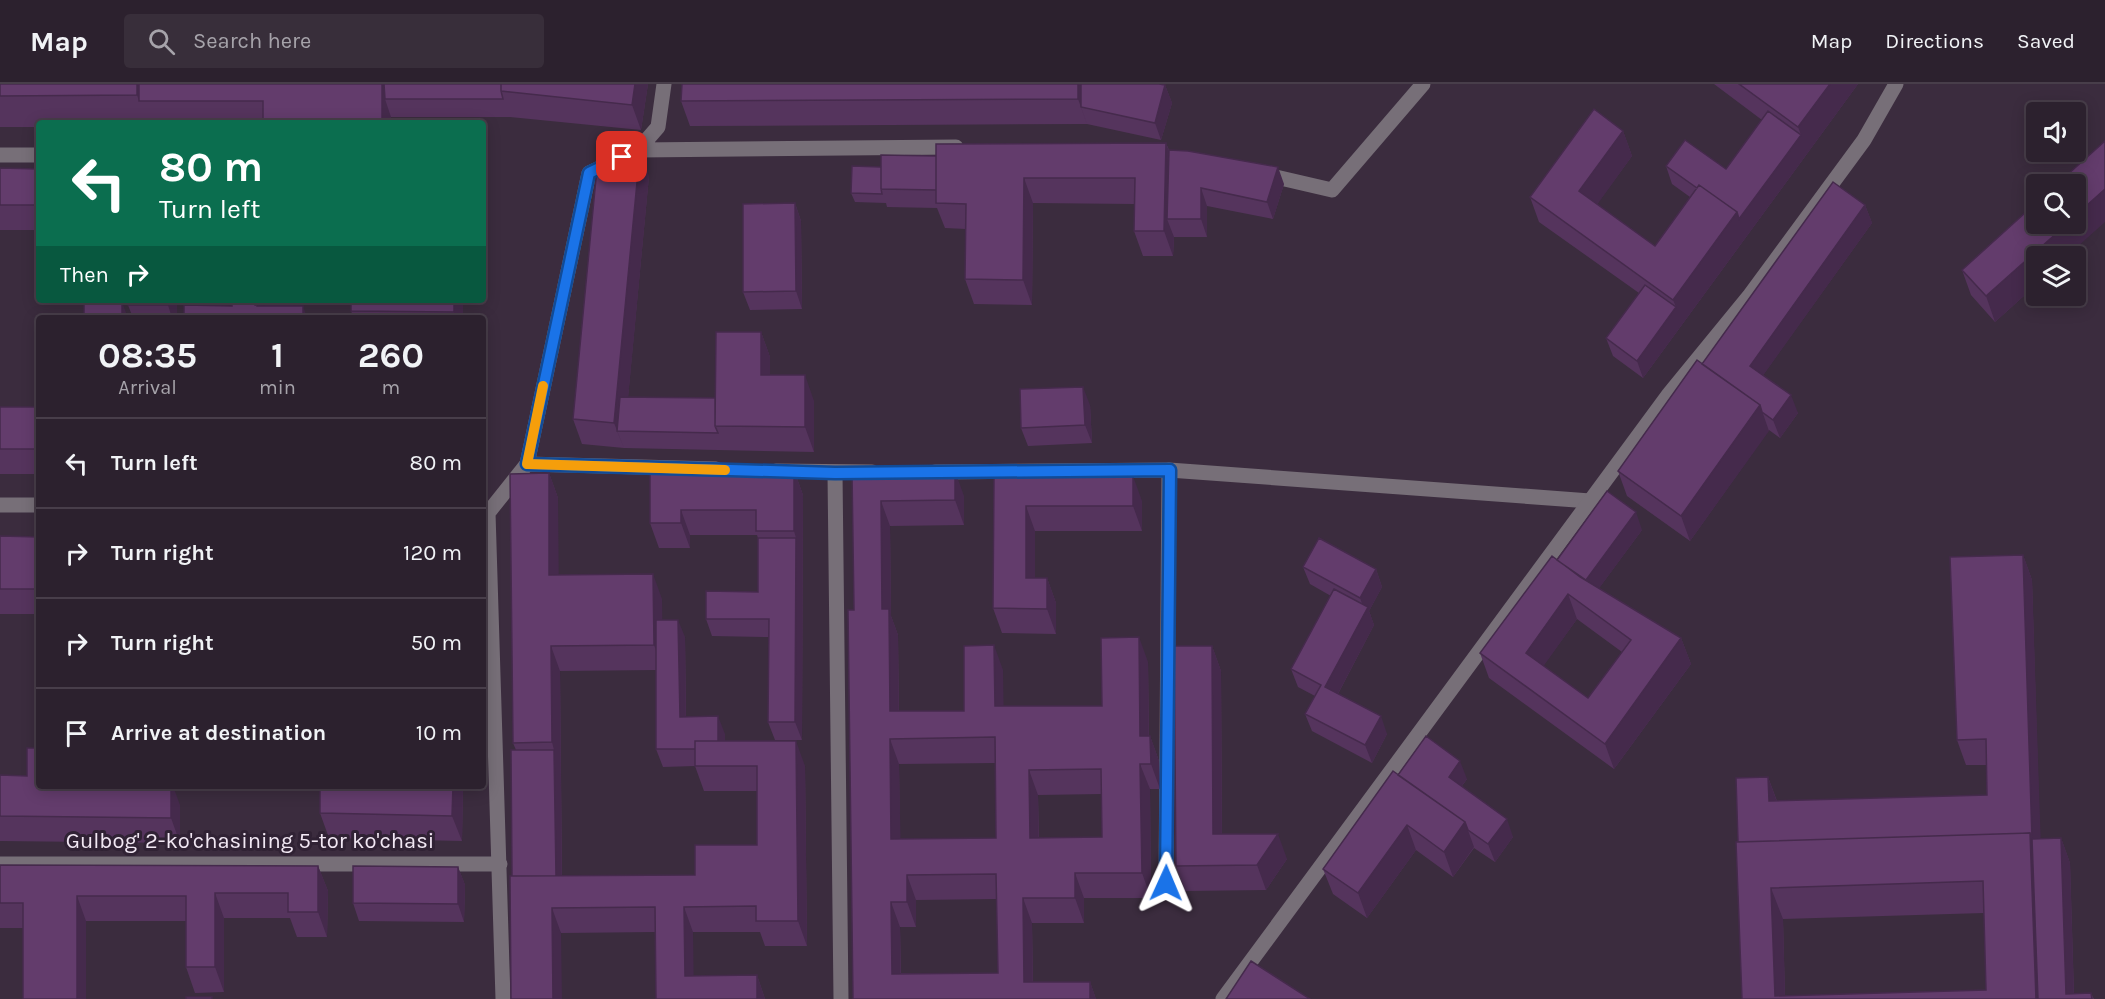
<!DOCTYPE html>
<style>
body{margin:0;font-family:Karla,sans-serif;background:#382e3a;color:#f1f3f6;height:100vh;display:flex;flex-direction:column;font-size:22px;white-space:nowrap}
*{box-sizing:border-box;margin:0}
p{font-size:20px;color:#a6a3aa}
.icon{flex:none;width:33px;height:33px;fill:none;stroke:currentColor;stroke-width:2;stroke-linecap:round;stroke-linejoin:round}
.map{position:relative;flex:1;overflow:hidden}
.sheet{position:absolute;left:36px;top:231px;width:450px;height:474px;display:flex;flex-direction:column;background:#2c212e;border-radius:6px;box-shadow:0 3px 15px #0003,0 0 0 2px #483e4a}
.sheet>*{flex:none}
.top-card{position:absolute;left:36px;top:36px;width:450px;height:183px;border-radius:6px;box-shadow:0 3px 15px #0003,0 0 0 2px #483e4a;background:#0b6e4f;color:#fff;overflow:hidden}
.buttons{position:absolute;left:2026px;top:18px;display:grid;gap:12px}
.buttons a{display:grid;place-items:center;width:60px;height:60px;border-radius:6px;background:#2c212e;box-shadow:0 3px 15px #0003,0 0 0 2px #483e4a;font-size:30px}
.pin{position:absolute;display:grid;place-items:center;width:51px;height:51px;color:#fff;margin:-26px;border-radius:12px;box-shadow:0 3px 9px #0006}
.me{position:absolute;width:66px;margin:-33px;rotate:1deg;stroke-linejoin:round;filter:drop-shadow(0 0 4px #0008)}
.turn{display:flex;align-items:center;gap:21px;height:126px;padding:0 24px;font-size:27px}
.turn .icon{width:78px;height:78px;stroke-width:2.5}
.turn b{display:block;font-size:42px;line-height:51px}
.then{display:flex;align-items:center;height:57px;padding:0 24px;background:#0003;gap:12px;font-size:22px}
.eta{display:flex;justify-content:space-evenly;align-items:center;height:102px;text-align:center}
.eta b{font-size:36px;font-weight:700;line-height:42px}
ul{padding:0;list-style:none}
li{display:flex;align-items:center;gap:18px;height:90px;padding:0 24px;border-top:2px solid #483e4a}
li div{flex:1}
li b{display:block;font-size:22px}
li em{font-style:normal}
header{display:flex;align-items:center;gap:36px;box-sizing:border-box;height:84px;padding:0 30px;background:#2c212e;border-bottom:2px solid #483e4a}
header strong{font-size:28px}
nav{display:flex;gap:33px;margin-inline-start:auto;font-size:21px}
.search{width:420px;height:54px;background:#382e3a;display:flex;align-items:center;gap:15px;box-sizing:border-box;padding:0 21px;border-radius:6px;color:#a6a3aa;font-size:22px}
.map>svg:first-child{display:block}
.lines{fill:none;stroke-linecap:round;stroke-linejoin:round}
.service{stroke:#776f78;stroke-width:15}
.minor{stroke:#776f78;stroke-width:15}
.wall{fill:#55345d;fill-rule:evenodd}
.shaded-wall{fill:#452a4c}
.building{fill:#633c6c;stroke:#452a4c;stroke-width:1.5;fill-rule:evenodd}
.route-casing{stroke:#114b97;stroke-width:15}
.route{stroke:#1a73e8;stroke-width:10}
.slow{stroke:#f59e0b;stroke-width:10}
.labels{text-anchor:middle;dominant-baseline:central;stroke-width:6;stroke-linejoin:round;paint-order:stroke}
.street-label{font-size:22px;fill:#f2e8f4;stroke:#302234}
</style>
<header>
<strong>Map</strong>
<div class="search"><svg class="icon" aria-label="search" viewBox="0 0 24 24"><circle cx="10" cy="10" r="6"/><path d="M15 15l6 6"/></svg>Search here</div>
<nav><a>Map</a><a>Directions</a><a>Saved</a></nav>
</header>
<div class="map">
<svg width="2105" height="915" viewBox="0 0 2105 915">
<rect width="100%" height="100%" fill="#3b2c3e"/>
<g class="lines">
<!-- service -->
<path class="service" d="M1169,386L1590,417"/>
<!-- minor -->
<path class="minor" d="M638,66L956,63
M0,71H39
M1263,90L1332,106L1423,0
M527,380L716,385
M776,387L872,388
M935,388L1169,386L1166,799
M835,389L841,915
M0,421H39
M0,780H500
M503,915L488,429L527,380L589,89L638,66L658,43L664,0
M1223,915L1669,310L1750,211L1864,56L1896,0"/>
</g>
<!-- wall -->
<path class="wall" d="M0,0L272,1L648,0L641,46L510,33H391V39H39V43H0Z
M1714,0H1858L1643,294L1613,272L1606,254L1639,209L1539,138L1530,113L1623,47L1632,72L1597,120L1655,162L1690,113L1672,100L1666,82L1726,85L1762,36Z
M1165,1L1172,19L1161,56L1087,40L690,42L681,17Z
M1166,59L1169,66L1284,100L1273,135L1207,122V153H1174L1173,172H1143L1134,147V120L1033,119L1032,221L974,220L965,195L966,145L945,144L937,124L887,123L886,119L855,118L851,109L881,82L936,72Z
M0,84L39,85V146H0Z
M649,92L628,313L715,314L761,248L770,273V291L814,317V368L624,364L582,360L573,335Z
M795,119L801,137L802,225L750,226L743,208Z
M1865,121L1872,139L1763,291L1798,329L1780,354L1769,346L1690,457L1627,412L1618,387L1702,280Z
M2037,172V200L1995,238L1971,211L1962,186Z
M177,216V234H133L128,221Z
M463,220V234H354L351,227Z
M1090,321L1092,359L1028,362L1021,344Z
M0,323H39V390H0Z
M650,384L794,386L803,411L802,656H775L768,638L769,553L712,552L706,535L758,508V454L757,451H690V464H659L650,439Z
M852,388L964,412V441L890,442L891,532L898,551L899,627H964L1003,586V622H1102L1148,578L1149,652H1150L1159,677L1160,705H1150L1151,814H1084V839H1032L1033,898H1090L1096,915H853L854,526ZM995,679L996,754L900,755L899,680ZM1102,710V753L1039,754L1038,711ZM997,815L998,889H901L900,843H916V816Z
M549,389L558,414V491L662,515V536L685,553L686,633L725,650V657L805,682L807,862H765L760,848H693V892L757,891L765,915H656L655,848L561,849L512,792L516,666L513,659ZM656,586V665L663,683L695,682L704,707H757V761L695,791L562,792L560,587Z
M994,392L1142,417V447H1035V494H1047L1056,519V550L1002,549L993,524Z
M1642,446L1599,504L1681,554L1691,580L1614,685L1489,594L1480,569L1557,476ZM1577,535L1622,568L1588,614L1543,582Z
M0,452L39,453V530H0Z
M2023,471L2032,496L2040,755L2061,754L2070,779L2074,910L2091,909L2094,915H1742L1738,758L1768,693L1777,717L1987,711L1986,681H1966L1957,656ZM1984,829L1986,906L1785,912L1783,835Z
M1303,483L1376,485L1382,503L1369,527L1374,541L1338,610L1387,650L1372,679L1312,647L1305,630L1315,612L1298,603L1291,585L1331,512L1310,500Z
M1212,562L1221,587L1222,750L1287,775L1266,806L1185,807L1176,782Z
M0,691L39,702L180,721V759L0,757Z
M1398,691L1467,695L1462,702L1513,753L1495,778L1474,764L1453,793L1416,766L1367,834L1333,810L1323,785Z
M320,702H463L462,757L329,754L320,729Z
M0,781L318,782L328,807L327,853H297L290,834H224V908L195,909L186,883V837H86V915H23V844H0Z
M458,783L465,801L464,838L359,837L353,819Z"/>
<!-- shaded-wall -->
<path class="shaded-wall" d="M137,0H148L139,17L137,11Z
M382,0H391L385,15L391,33V39H383L382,36Z
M635,0H648L641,46L632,21Z
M1078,0H1085L1081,23L1087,40L1078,15Z
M1830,0H1858L1643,294L1637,277L1676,223L1673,216L1737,128L1801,51L1798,43Z
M1165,1L1172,19L1161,56L1155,39Z
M1623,47L1632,72L1589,132L1579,107Z
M1166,59L1175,84L1167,135L1174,153L1173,172L1164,147Z
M640,67L649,92L625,347H617L624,364L614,339Z
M1278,83L1284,100L1273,135L1267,118Z
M1024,94L1033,119L1032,221L1023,196Z
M1201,104L1207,122V153L1201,135Z
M2105,105V138L2067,172H2037V200L1995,238L1986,212L2067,140H2076V131Z
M795,119L801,137L802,225L796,207Z
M1865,121L1872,139L1757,300L1750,282Z
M168,216H177V234H172L168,221Z
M283,216H289V234L282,230Z
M454,216H461L463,220V234H456L454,228Z
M122,218L128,234H122Z
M303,222L307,234H303Z
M761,248L770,273V316L761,291Z
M805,291L814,317V368L805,343Z
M1083,303L1090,321L1092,359L1085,341Z
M1791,311L1798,329L1780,354L1773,336Z
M1760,321L1769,347L1690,457L1681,432Z
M794,386L803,411L802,656L795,638L796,454L794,447Z
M955,387L964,412V441L955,416Z
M549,389L558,414L559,516L549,491Z
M1133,392L1142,417V447L1133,422Z
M881,417L890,442L891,532L898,551L899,652L890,627L882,525Z
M1026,422L1035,447V519L1026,494Z
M681,426L690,451V464L681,439Z
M1636,428L1642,446L1589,518L1583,500Z
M2023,471L2032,496L2046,915H2036L2030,749Z
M1376,485L1382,503L1369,527L1374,541L1332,621L1325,603L1365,528L1360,514Z
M653,490L662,515L663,586L654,561Z
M1047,494L1056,519V550L1047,525Z
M1568,510L1577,535L1535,594L1526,569Z
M678,536L685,553L686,650L680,633Z
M1139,553L1148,578L1149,677L1140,652Z
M1681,554L1691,580L1614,685L1605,660Z
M994,561L1003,586L1004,648L995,622Z
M551,562L560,587L562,817L556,799L554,666L552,658Z
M1212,562L1221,587L1222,775L1213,750Z
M718,632L725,650V682L718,665Z
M1381,632L1387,650L1372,679L1365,661Z
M1150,652L1159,677L1160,705L1151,680Z
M890,655L899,680L901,780L891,755Z
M796,657L805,682L807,862L798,837Z
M1460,677L1467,695L1455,711L1449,693Z
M1140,680L1150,705L1151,814L1142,789Z
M1029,686L1038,711L1039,779L1030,754Z
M1768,693L1777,718L1769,717Z
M171,702H173L180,721V759L171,734Z
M453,702H463L462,757L452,732Z
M1507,735L1513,753L1495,778L1488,760Z
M1465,738L1474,763L1453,793L1444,768Z
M1407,741L1416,766L1367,834L1358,809Z
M1278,750L1287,775L1266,806L1257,781Z
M2061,754L2070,779L2074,915L2066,910Z
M318,782L328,807L327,853L318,828Z
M458,783L465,801L464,838L458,820Z
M1075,789L1084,814V839L1075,814Z
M907,791L916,816V843L907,818Z
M1771,804L1783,835L1785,915L1775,912Z
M215,809L224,834V908L215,883Z
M77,812L86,837V915H77Z
M1023,814L1032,839L1033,915L1024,898Z
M891,818L900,843L901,915L892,890Z
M684,823L693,848L694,915L685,892Z
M552,824L561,849L562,915H553Z
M757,891L765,915H757Z
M1090,898L1096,915H1090Z"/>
<!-- building -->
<path class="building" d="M0,0H137V11L0,12Z
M139,0H382V36H263V17H139Z
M384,0H501V7L503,15H385Z
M501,0H635L632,21L501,7Z
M682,0H1078V15L681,17Z
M1081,0H1159L1165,1L1155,39L1081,23Z
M1739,0H1830L1798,43Z
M1594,25L1623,47L1579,107L1655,162L1699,101L1737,128L1673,216L1530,113Z
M1768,27L1801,51L1739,135L1737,128L1699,101L1697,104L1666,82L1685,56L1726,85Z
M2105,57V105L2076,131V100H2057Z
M1166,59L1164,147H1134L1135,94H1024L1023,196L965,195L966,120L936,119V60Z
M599,63L640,67L614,339L573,335Z
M1169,66L1188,67L1278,83L1267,118L1201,104V135H1167Z
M881,71L936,72V106L881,105Z
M852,82L881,83V105L882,110L851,109Z
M0,84L39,85V121H0Z
M1833,98L1865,121L1750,282L1791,311L1773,336L1762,328L1760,321L1702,280Z
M2037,118V140H2067L1986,212L1962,186Z
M795,119L796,207L743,208V120Z
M1645,201L1676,223L1637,277L1606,254Z
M128,216H168V221H128Z
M232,216H255V221L303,222V234H184V221L232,222Z
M257,216H283L282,222H257Z
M351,216H454V228L351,227Z
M84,218H122V234H84Z
M716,248H761V291H805V343L715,342Z
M1697,276L1760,321L1681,432L1618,387Z
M1083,303L1085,341L1021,344L1020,305Z
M620,313L715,314V342L718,349L617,347Z
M0,323H39V365H0Z
M650,384L794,386V447H756V426H681V439H650Z
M955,387V416L881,417L882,525H889L890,627H964V562L994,561L995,622H1102L1101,554L1139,553L1140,652H1150L1151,680H1140L1142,789H1075V814H1023L1024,898H1090V915H853L848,526H854L852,388ZM995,653L996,754L891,755L890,655ZM1101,685L1102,753L1030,754L1029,686ZM996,790L998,889L892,890L891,818H907V791Z
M549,389V491L653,490L654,561L551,562L552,658L513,659L510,390Z
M994,392H1133V422H1026V494H1047V525L993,524Z
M1607,407L1636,428L1586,496L1557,476Z
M0,452L39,453V505H0Z
M758,454H796L795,638H768L769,535H706V507L758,508Z
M1319,454L1376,485L1360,514L1303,483Z
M2023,471L2032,755L2030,749L1738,758L1736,694L1768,693L1769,717L1987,711L1986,655L1957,656L1950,473Z
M1552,472L1580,493L1681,554L1605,660L1480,569ZM1568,510L1631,556L1588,614L1526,569Z
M1334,505L1368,523L1325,603L1381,632L1365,661L1305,630L1321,601L1291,585Z
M656,536H678L680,633L718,632V657H695V665H656Z
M1174,562H1212L1213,750H1278L1257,781L1176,782Z
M1426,652L1460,677L1449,693L1507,735L1488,760L1468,746L1465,738L1398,691Z
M695,657H796L798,837H756V822L684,823L685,892L757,891V915H656L655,823L552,824L553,915H511L510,792L695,791V761H757V682H695Z
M27,664H39V702H171V734L0,732V691L27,692Z
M511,666H554L556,792H512Z
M1393,687L1465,738L1444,768L1407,741L1358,809L1323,785Z
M320,702H453L452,732L320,729Z
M2030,749L2036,915H1742L1736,758ZM1983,797L1986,906L1775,912L1771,804Z
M2061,754L2066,910L2091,909L2092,915H2038L2032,755Z
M0,781L318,782V828H288V809H215V883H186V812H77V915H23V819H0Z
M353,782L458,783V820L353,819Z
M1251,877L1310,915H1226Z
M186,913H212V915H186Z"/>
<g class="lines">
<!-- route casing -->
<g class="route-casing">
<path id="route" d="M622,73L589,89L527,380L835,389L1170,386L1166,799"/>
</g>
<!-- route -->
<use href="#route" class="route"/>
<!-- slow -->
<path class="slow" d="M543,302L527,380L725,386"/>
</g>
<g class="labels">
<!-- street labels -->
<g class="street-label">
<text x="250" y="757">Gulbog' 2-ko'chasining 5-tor ko'chasi</text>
</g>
</g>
</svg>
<div class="buttons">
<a><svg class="icon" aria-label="sound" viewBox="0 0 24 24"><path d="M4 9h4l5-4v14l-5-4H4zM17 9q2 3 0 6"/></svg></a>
<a><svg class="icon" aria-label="search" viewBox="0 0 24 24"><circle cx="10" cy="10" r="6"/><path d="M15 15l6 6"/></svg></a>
<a><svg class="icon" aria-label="layers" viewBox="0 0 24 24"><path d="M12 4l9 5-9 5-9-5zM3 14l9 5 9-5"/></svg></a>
</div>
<div class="pin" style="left:622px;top:73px;background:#d93025"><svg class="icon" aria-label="arrive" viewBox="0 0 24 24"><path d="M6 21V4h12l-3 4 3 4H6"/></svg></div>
<svg class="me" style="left:1166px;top:799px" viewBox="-20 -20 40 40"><path d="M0-17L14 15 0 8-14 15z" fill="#1a73e8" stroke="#fff" stroke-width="4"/></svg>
<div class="top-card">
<div class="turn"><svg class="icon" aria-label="left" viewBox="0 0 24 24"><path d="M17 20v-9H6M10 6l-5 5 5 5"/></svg><div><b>80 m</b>Turn left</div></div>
<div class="then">Then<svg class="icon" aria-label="right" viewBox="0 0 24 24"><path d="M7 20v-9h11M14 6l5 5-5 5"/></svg></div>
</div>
<section class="sheet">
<div class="eta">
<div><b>08:35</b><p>Arrival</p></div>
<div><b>1</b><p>min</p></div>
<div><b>260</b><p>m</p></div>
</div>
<ul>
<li><svg class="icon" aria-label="left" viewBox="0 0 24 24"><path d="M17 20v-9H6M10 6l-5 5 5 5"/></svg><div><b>Turn left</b></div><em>80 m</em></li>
<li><svg class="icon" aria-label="right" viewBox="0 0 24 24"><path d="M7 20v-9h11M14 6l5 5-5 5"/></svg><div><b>Turn right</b></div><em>120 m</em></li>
<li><svg class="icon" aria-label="right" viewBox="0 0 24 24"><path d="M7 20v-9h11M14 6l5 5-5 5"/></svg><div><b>Turn right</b></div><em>50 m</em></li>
<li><svg class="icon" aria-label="arrive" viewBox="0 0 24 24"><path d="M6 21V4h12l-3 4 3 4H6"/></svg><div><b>Arrive at destination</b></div><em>10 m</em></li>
</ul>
</section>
</div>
